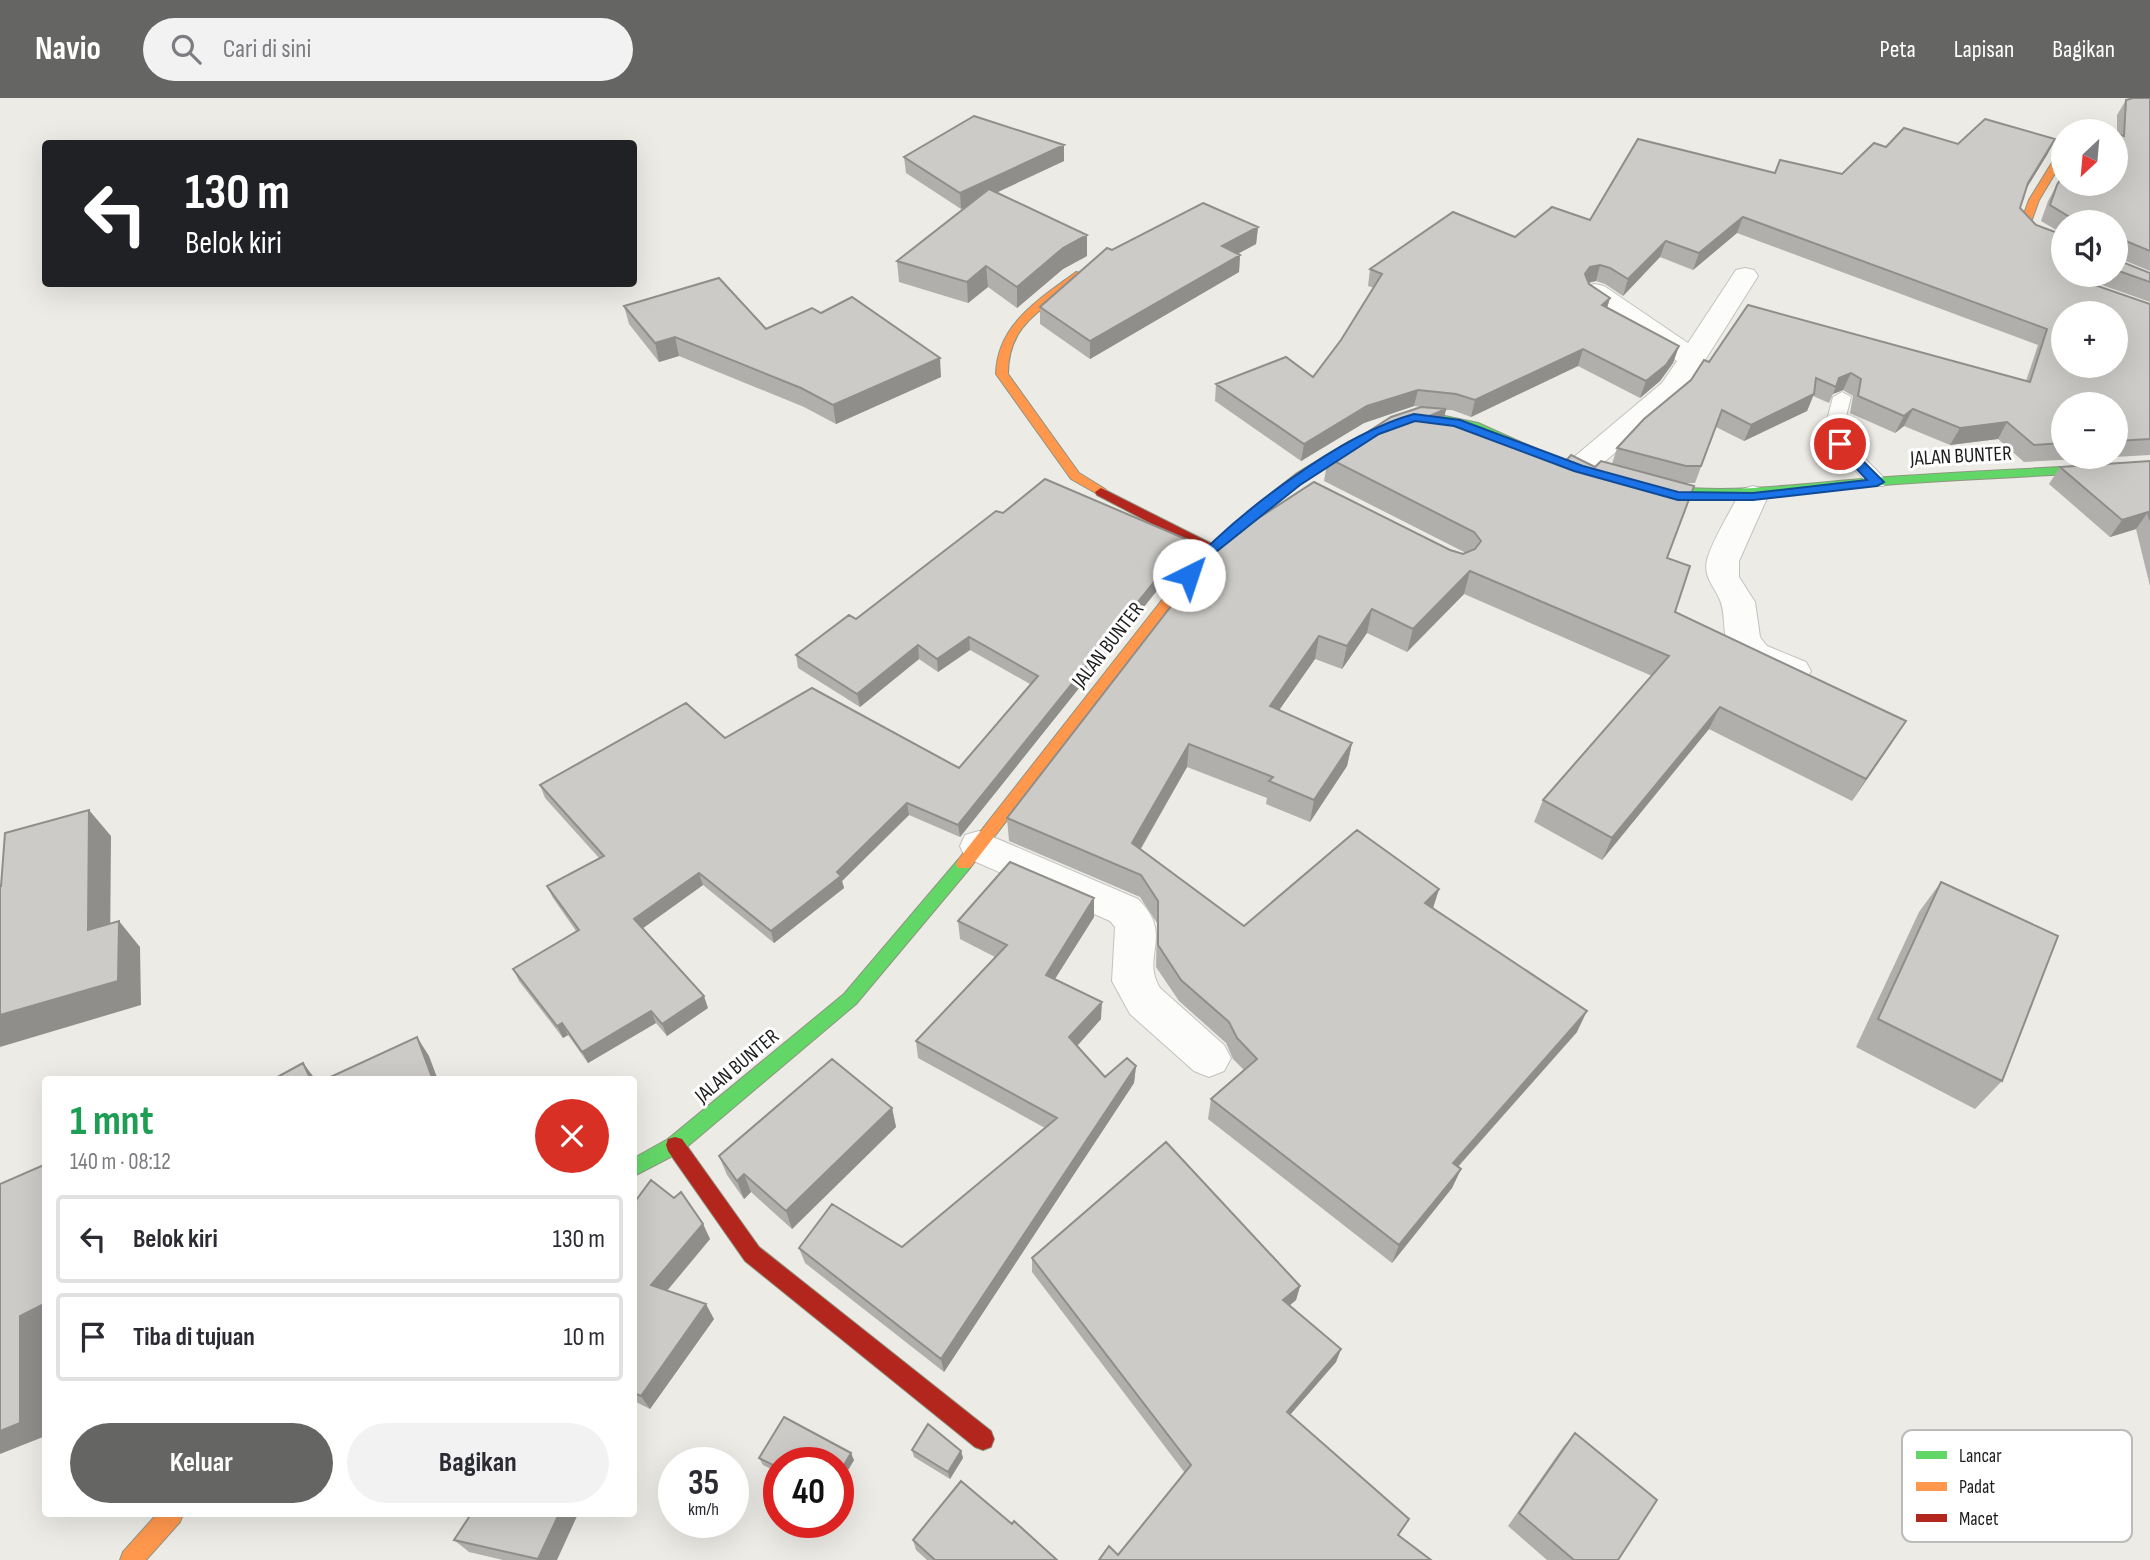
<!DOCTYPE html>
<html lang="id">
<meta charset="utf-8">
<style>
body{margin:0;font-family:"Sofia Sans Condensed",sans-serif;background:#f2f2f3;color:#2b2b33;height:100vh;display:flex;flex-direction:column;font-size:26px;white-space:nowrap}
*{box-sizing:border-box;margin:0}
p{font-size:23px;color:#7c7c81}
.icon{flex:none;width:38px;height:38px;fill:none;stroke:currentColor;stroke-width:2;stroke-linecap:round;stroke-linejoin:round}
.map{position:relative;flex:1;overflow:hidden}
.panel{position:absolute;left:42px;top:978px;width:595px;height:441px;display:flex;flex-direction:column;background:#fff;border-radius:7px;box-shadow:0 7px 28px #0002}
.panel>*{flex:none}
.top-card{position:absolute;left:42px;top:42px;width:595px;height:147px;border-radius:7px;box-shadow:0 7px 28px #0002;background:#202124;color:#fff;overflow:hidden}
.needle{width:46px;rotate:206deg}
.buttons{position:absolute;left:2051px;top:21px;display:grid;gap:14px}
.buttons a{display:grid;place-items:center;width:77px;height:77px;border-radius:50%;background:#fff;box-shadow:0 7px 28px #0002;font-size:35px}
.speed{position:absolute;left:658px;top:1349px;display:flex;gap:14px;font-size:35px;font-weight:700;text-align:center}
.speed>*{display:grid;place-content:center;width:91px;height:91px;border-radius:50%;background:#fff;box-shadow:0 7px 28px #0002;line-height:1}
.speed small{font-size:18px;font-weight:400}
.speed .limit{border:10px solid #d22;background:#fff;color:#111}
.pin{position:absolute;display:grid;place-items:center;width:60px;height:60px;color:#fff;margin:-30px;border:4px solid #fff;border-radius:50%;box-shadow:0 2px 7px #0007}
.me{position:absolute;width:77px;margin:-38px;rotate:41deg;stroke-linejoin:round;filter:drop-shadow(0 0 5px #0008)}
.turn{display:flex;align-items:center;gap:24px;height:147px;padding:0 28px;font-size:32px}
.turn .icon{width:91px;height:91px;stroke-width:2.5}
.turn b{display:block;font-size:49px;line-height:60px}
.round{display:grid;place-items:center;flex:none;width:74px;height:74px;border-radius:37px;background:#f2f2f3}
.headline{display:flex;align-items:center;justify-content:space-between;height:119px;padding:0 28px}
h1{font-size:42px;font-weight:700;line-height:52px;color:#1e9e55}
.primary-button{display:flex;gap:14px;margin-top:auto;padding:14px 28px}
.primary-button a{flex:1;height:80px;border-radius:42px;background:#656563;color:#fff;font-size:28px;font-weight:700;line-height:80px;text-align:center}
.primary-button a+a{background:#f2f2f3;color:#2b2b33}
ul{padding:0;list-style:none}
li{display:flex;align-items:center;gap:21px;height:88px;margin:0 14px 10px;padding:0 14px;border:4px solid #e1e1e2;border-radius:7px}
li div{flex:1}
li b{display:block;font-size:26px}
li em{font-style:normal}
header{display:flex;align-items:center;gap:42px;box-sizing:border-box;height:98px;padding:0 35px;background:#656563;color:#fff}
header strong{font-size:33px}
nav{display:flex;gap:38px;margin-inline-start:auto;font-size:24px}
.search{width:490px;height:63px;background:#f2f2f3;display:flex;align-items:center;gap:18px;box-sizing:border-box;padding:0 24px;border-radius:38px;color:#7c7c81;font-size:26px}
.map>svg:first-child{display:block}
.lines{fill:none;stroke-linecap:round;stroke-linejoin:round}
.lane-casing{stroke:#c3c2c0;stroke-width:2}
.street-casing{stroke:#c3c2c0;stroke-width:2}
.fast-casing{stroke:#8f9480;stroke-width:2}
.slow-casing{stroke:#8f9480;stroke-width:2}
.jam-casing{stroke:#8f9480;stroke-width:2}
.lane{fill:#fcfcfb;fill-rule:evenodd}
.street{fill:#fcfcfb;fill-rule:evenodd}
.fast{fill:#63d668;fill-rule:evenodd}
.slow{fill:#ff974d;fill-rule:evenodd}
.jam{fill:#b3261e;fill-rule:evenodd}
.wall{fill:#b0afab;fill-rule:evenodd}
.shaded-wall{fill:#908e8b}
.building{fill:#cdcbc7;stroke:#908e8b;stroke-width:2;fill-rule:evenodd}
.route{fill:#1a73e8;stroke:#114b97;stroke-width:2}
.labels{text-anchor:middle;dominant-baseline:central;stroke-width:6;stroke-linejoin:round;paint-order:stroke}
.street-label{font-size:21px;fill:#1d1d1d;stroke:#fff}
.key{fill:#fff;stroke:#bbb;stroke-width:2}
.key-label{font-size:19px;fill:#1d1d1d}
</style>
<header>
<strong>Navio</strong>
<div class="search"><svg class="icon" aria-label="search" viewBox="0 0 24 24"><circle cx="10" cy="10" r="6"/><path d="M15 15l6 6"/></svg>Cari di sini</div>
<nav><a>Peta</a><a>Lapisan</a><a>Bagikan</a></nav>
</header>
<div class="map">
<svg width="2150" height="1462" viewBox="0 0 2150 1462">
<rect width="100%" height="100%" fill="#ecebe6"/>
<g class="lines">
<!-- lane casing -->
<g class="lane-casing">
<path id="lane" d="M1842,294L1851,299L1844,326L1849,344L1884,380L1887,384L1884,388H1870L1831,346L1826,326L1833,299Z"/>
</g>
<!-- street casing -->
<g class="street-casing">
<path id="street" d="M1745,170L1754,172L1758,178L1683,297L1590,376L1579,379L1568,376L1564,370L1568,364L1662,285L1677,263L1586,200L1582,194L1586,188L1595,186L1604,188L1688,245L1736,172Z
M1753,388L1764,391L1768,398L1739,463V479L1755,504L1760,539L1767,548L1806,564L1811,573L1806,582C1783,588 1732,566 1726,540C1723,528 1725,514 1720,502C1714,488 1703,479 1707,462C1713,441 1728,418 1738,398L1742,391Z
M979,733L1138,801C1175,837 1140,858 1160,890L1224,947L1231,960L1224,973L1209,979L1194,973L1130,916L1112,883L1115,829L1110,823L965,759L960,748L965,737Z"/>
</g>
<!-- fast casing -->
<g class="fast-casing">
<path id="fast" d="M1425,316L1440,317L1478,325L1559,361L1557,364H1549C1509,347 1464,318 1419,324C1405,326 1392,334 1378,338L1372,334L1397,322Z
M2150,364V372C2056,377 1962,381 1868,388C1791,394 1713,410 1636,391L1634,388L1640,384C1718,399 1795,386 1873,380C1965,373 2058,370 2150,364Z
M964,760L970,762L972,766L970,770L856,906L682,1053L634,1078V1060L668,1041L844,896L958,762Z"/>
</g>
<!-- slow casing -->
<g class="slow-casing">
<path id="slow" d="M2063,52V62L2039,102L2031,124L2041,134L2063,143V150L2033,138L2021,124L2029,102L2058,55Z
M1076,174L1085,176C1052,210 1008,219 1008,276L1079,375L1105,391L1107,394L1101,398L1071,381L996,276C997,226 1040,201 1076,174Z
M1378,330L1382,331V337C1310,372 1250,422 1194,480L970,770H958L956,766L958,762L1184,474L1249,413L1297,375L1348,344Z
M157,1416H183L180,1424L146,1462H120L123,1454Z"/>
</g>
<!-- jam casing -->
<g class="jam-casing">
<path id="jam" d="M1101,390L1216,448L1218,451L1211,455L1206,454L1097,397L1095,394Z
M675,1039L682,1041L759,1149L991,1333L994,1341L991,1349L983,1352L975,1349L745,1163L668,1053L666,1047L668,1041Z"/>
</g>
<!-- lane -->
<use href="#lane" class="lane"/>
<!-- street -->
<use href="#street" class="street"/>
<!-- fast -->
<use href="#fast" class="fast"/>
<!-- slow -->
<use href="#slow" class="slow"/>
<!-- jam -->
<use href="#jam" class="jam"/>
</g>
<!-- wall -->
<path class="wall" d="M2150,0V173L2121,161L2120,163L2150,175V204L2082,180H2079L2080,182L2150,206V357L2024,364L1998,341L1950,347L1904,328L1895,335L1850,315L1853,298L1843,292L1833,296L1829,305L1813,298L1807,313L1744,343L1716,329L1695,385H1686L1667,460L1675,514L1891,646L1852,703L1709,631L1602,762L1534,724L1543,702L1652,578L1464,496L1407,554L1367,535L1342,571L1315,561L1279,612L1352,645L1347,668L1310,724L1266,706L1267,700L1187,669L1141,751L1244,828L1439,791L1433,810L1577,934L1458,1069L1461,1071L1452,1090L1392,1165L1208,1021L1211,1001L1244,972L1233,961L1226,945L1179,903L1156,869L1157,825L1140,799L1009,743L1007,720L1450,452L1463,456L1466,455L1324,383L1328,360L1421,309L1414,308L1364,325L1301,363L1215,303L1216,286L1313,279L1341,242L1374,190L1368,188L1370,171L1590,122L1775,75L1842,76L1886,49L2055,41L2047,57L2026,90L2020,110L2063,177H2116V124H2063V136L2041,123L2048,103L2057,87L2117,36V17L2126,2ZM1737,135L2038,247L2026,283L1709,264L1617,350L1612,366L1595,369L1565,364L1443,321L1446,312H1452L1471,319L1578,268L1640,300L1660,283L1673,265L1679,248L1607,210L1610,200L1589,185L1596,183L1605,186L1623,198L1660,159L1693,172ZM2063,306H2116V359H2063Z
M904,59L1064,63L996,95L1087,137V158L1063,171L1017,210L988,189L968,205L899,184L897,163L969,107L961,111L906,75Z
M1258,129L1256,146L1238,156L1240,157L1239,174L1090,261L1040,226V209L1112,152Z
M624,208L766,231L941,279L836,326L804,309L679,258L659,264L629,226Z
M2150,363V488L2136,431L2110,439L2049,386L2060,369Z
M1003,415L1187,455L960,739L909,717L842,783L844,790L774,845L703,787L643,830L708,910L667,938L656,925L588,965L568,937L563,940L519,883L513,871L576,833L553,800L547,788L599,760L545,700L540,687L725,640L959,670L1030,586L970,552L938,574L919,561L860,609L798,570L796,557L856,521Z
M1941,784L2002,983L1975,1011L1856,949L1919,814Z
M1094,819L1055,881L1101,921L1077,948L1105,979L1136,968L1134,985L944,1274L805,1165L799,1150L902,1149L1045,1030L918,960L916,943L995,859L960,841L958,823Z
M892,1010L896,1029L792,1131L751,1094L744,1101L727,1077L719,1058Z
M634,1105L703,1126L710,1141L667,1193L714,1221L650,1311L634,1303Z
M1032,1160L1300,1188L1296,1202L1289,1208L1341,1251L1336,1264L1290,1317L1398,1437L1118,1457L1185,1375L1032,1174Z
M1575,1335L1618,1462H1547L1508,1428L1563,1349Z
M912,1352L961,1353L963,1360L950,1381L914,1359Z
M759,1360L854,1362L838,1389V1365H779V1375L763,1367Z
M1012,1426L1057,1462H927L916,1452L913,1442Z
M454,1442L557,1462H503L469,1454Z"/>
<!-- shaded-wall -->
<path class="shaded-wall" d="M2055,41L2047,57L2020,101L2028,85Z
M1064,47V63L961,111L960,95Z
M1743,119L1737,135L1693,172L1699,155Z
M1258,129L1256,146L1220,165L1222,148Z
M1087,137V158L1063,171L1017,210V189L1063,150Z
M1666,143L1660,159L1623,198L1628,181Z
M1240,157L1239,174L1090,261V243Z
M1600,167L1596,183L1585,185V176L1590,169Z
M986,168L988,189L968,205L967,184Z
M1610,200L1605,216L1602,207Z
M675,239L679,258L659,264L655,245Z
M1679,248L1673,265L1660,283L1640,300L1646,283Z
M1583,251L1578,268L1471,319L1475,302Z
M940,260L941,279L836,326L833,307Z
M1851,275L1843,292L1833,296L1839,280Z
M1418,292L1414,308L1364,325L1301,363L1304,346L1367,308Z
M1814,296L1807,313L1744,343L1751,327Z
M1446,311L1441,334L1432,317Z
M1913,311L1904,328L1895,335L1904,318Z
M2007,324L1998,341L1950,347L1960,330Z
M2148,414L2136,431L2110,439L2122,422Z
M1188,442L1187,455L960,739L958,727Z
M1470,473L1464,496L1407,554L1413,531Z
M1372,511L1367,535L1342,571L1347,548Z
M1319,538L1315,561L1266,631L1270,608Z
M969,539L970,552L938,574L937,561Z
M918,547L919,561L860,609L857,596Z
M1720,609L1709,631L1602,762L1612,740Z
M1906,623L1891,646L1852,703L1866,681Z
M1352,645L1347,668L1310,724L1314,702Z
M1189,646L1187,669L1131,767L1132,745Z
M907,705L909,717L842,783L844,790L774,845L771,833L837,774Z
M89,712L111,738L110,857L88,832Z
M699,775L703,787L639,833L634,821Z
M1439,791L1432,813L1425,805Z
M1094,800V819L1046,895V877Z
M119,823L140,849L141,907L0,949V917Z
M704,898L708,910L667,938L662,926Z
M1102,904L1101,921L1069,957V939Z
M651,913L656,925L588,965L582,954Z
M1587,913L1577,934L1444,1084L1453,1065Z
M562,925L568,937L563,940L557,928Z
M417,939L429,958L438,982H433Z
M303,965L316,982H311Z
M1136,968L1134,985L944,1274L941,1261Z
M892,1010L896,1029L792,1131L786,1113Z
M1461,1071L1452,1090L1392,1165L1399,1147Z
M744,1076L751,1094L744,1101L737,1083Z
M703,1126L710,1141L659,1202L651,1187Z
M1300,1188L1296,1202L1279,1216L1283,1202Z
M46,1205V1232L42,1233L43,1339L0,1356V1333L20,1218Z
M706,1206L714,1221L650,1311L641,1298Z
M1341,1251L1336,1264L1282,1326L1287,1314Z
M961,1353L963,1360L950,1381L948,1374Z
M851,1355L854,1362L838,1389V1377Z
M559,1416H578L557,1462H539L538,1461Z"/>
<!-- building -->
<path class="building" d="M2133,0H2150V153L2126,143L2123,146V158L2118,159L2117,162L2150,175V184L2116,172V124H2073V121L2050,107L2057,87L2063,77V86H2116V36L2124,38L2126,2Z
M974,18L1064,47L960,95L904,59Z
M1985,21L2055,41L2028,85L2020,110L2036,127L2063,137V177H2078L2080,182L2150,206V341L2116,343V306H2063V345L2034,347L2007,324L1960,330L1913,311L1904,318L1858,298L1861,281L1851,275L1839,280L1836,289L1816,280L1814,296L1751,327L1722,312L1701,368H1686L1617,350L1644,321L1691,282L1704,262L1709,264L1748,207L2030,284L2047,231L1743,119L1699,155L1666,143L1628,181L1610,170L1600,167L1590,169L1585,176L1589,186L1610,200L1602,207L1679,248L1666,267L1646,283L1583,251L1475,302L1456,296L1418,292L1367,308L1304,346L1216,286L1286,259L1313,279L1341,242L1382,176L1370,171L1453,114L1515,139L1552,109L1590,122L1638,41L1775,75L1780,62L1842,76L1874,45L1886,49L1904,30L1958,46ZM2063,215H2116V268H2063Z
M2084,28L2106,33H2085Z
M989,91L1087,137L1063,150L1017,189L986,168L967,184L897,163Z
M1203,105L1258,129L1222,148L1240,157L1090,243L1040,209L1107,150L1112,152Z
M719,180L766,231L812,210L821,215L852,199L940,260L833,307L801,290L675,239L655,245L624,208Z
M1421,309L1446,311L1432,317L1565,364L1571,357L1595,369L1601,363L1694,388L1667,460L1690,468L1675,514L1906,623L1866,681L1720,609L1612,740L1543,702L1669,558L1470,473L1413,531L1372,511L1347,548L1319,538L1270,608L1352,645L1314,702L1269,683L1273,679L1189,646L1132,745L1244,828L1357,732L1439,791L1425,805L1587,913L1453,1065L1461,1071L1399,1147L1211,1001L1257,961L1237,940L1229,924L1181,882L1158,847V803L1141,777L1007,720L1220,445L1314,384L1450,452L1463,456L1475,451L1481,443L1474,434L1328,360L1391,319Z
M2150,363V422L2148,414L2122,422L2060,369Z
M1045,381L1188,442L958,727L907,705L837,774L841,778L771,833L699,775L634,821L704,898L662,926L651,913L582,954L562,925L557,928L513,871L579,832L547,788L604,758L540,687L686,605L725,640L812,590L959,670L1038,578L969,539L937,561L918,547L857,596L796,557L849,517L856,521L996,413L1003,415Z
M89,712L88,832L119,823L118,883L0,917V788H1L5,735Z
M1010,764L1094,800L1046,877L1102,904L1069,939L1105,979L1127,960L1136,968L941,1261L799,1150L832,1106L902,1149L1057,1020L916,943L1007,847L958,823Z
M1941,784L2058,838L2002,983L1878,921Z
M417,939L433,982H324Z
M832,961L892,1010L786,1113L744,1076L737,1083L719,1058Z
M303,965L311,982H272Z
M1166,1044L1300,1188L1283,1202L1341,1251L1287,1314L1409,1421L1398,1437L1431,1462H1099L1109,1448L1118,1457L1191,1367L1032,1160Z
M46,1066V1205L20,1218V1325L0,1333V1086Z
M651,1082L674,1100L681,1094L703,1126L651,1187L706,1206L641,1298L634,1295V1105Z
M784,1319L851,1355L838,1377V1365H779V1370L759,1360Z
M928,1326L961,1353L948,1374L912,1352Z
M1575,1335L1657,1402L1618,1462H1574L1519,1415Z
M961,1383L1012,1426L1014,1423L1057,1462H935L913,1442Z
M471,1416H559L538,1461L454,1442Z"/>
<!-- route -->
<path class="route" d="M1414,316L1460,322L1583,368L1678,394L1753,395L1867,382L1836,349L1834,346L1840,342L1844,344L1884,384L1877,388L1753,402H1678L1574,373L1454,328L1415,323L1379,336L1300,387L1216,454L1194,480H1184V474C1234,417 1341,336 1414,316Z"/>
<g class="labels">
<!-- street labels -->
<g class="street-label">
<text transform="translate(1961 358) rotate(-3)">JALAN BUNTER</text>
<text transform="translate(1108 547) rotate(-52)">JALAN BUNTER</text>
<text transform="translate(737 968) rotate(-40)">JALAN BUNTER</text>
</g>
</g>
<!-- legend -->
<rect x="1902" y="1332" width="230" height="112" rx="10" class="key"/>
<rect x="1916" y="1353" width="31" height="8" fill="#63d668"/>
<rect x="1916" y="1384" width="31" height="9" fill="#ff974d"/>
<rect x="1916" y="1416" width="31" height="8" fill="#b3261e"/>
<g class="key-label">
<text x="1959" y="1364">Lancar</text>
<text x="1959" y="1395">Padat</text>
<text x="1959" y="1427">Macet</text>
</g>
</svg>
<div class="buttons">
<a><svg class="needle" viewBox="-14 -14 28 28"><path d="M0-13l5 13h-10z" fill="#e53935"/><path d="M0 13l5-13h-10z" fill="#7c7c81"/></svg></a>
<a><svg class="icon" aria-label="sound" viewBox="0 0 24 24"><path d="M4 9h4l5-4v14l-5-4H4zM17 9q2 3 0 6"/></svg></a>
<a>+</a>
<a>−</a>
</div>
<div class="speed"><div>35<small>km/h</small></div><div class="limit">40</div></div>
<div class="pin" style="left:1840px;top:346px;background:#d93025"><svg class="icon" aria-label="arrive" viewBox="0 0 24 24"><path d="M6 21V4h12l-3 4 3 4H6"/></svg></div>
<svg class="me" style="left:1189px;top:477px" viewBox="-20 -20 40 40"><circle r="19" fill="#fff"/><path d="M0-13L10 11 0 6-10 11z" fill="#1a73e8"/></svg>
<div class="top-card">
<div class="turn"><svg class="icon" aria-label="left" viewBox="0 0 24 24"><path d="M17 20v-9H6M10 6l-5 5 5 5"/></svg><div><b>130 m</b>Belok kiri</div></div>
</div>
<section class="panel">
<div class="headline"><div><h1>1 mnt</h1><p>140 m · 08:12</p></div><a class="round" style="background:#d93025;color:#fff"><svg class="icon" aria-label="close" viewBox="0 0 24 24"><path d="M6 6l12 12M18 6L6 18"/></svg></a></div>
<ul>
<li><svg class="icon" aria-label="left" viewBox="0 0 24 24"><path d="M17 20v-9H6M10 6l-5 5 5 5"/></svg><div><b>Belok kiri</b></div><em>130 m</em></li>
<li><svg class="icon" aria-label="arrive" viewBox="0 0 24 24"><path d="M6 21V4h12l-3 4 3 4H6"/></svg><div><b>Tiba di tujuan</b></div><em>10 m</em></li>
</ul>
<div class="primary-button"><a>Keluar</a><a>Bagikan</a></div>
</section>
</div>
